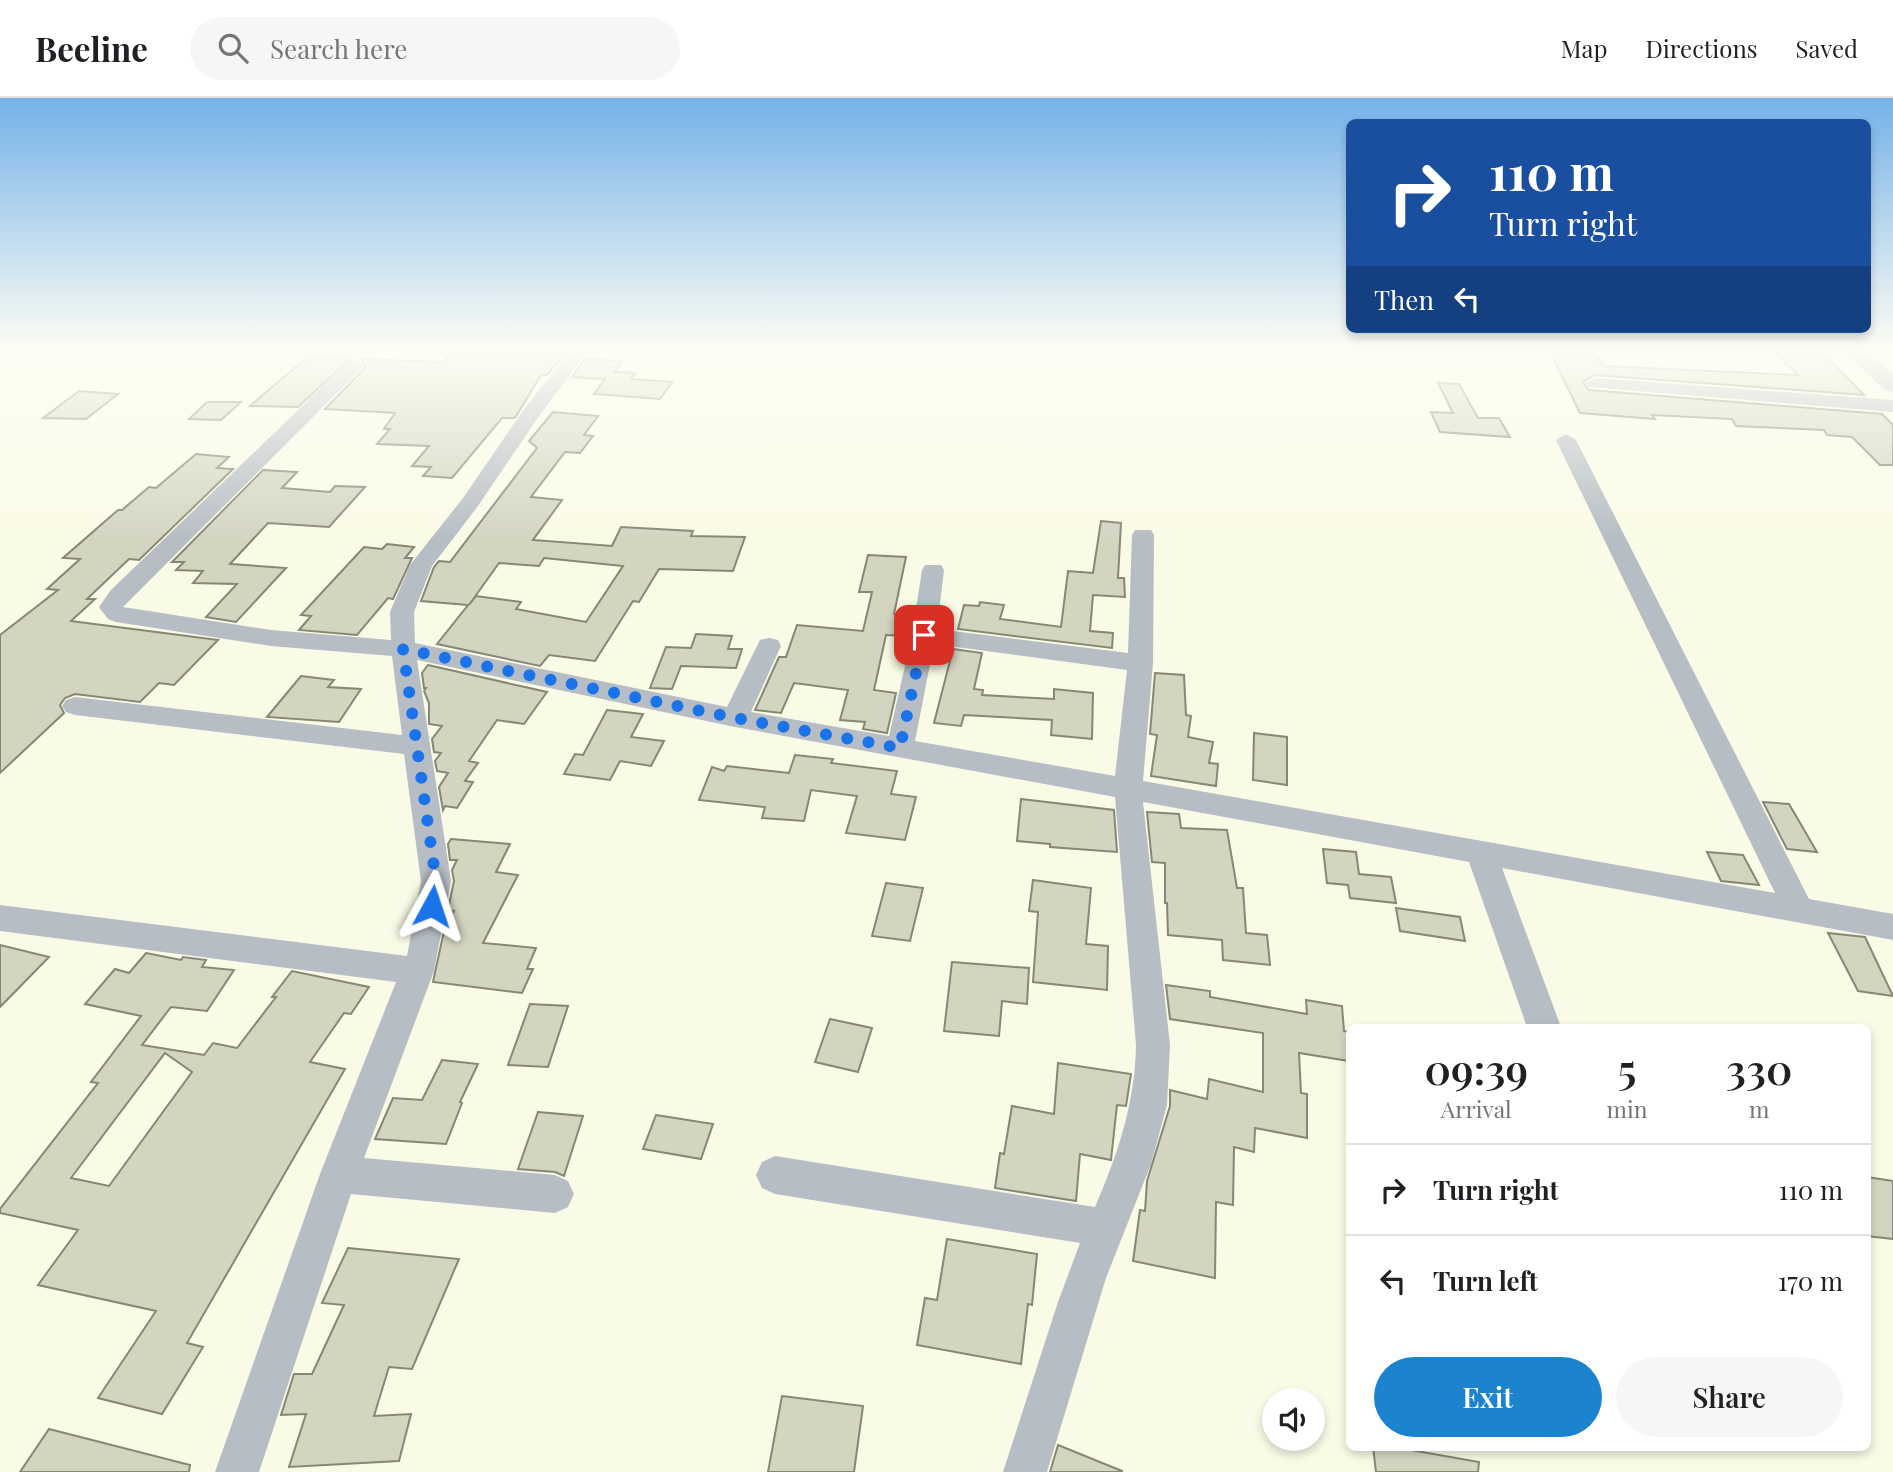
<!DOCTYPE html>
<style>
body{margin:0;font-family:"Playfair Display",serif;background:#f6f6f6;color:#202124;height:100vh;display:flex;flex-direction:column;font-size:26px;white-space:nowrap}
*{box-sizing:border-box;margin:0}
p{font-size:23px;color:#757577}
.icon{flex:none;width:38px;height:38px;fill:none;stroke:currentColor;stroke-width:2;stroke-linecap:round;stroke-linejoin:round}
.map{position:relative;flex:1;overflow:hidden}
.panel{position:absolute;left:1346px;top:926px;width:525px;height:427px;display:flex;flex-direction:column;background:#fff;border-radius:10px;box-shadow:0 4px 10px #0003}
.panel>*{flex:none}
.guide{position:absolute;left:1346px;top:21px;width:525px;height:214px;border-radius:10px;box-shadow:0 4px 10px #0003;background:#1a4fa0;color:#fff;overflow:hidden}
.controls{position:absolute;left:1262px;top:1290px;display:grid;gap:14px}
.controls a{display:grid;place-items:center;width:63px;height:63px;border-radius:50%;background:#fff;box-shadow:0 4px 10px #0003;font-size:35px}
.pin{position:absolute;display:grid;place-items:center;width:60px;height:60px;color:#fff;margin:-30px;border-radius:14px;box-shadow:0 4px 10px #0006}
.me{position:absolute;width:77px;margin:-38px;rotate:5deg;stroke-linejoin:round;filter:drop-shadow(0 0 5px #0008)}
.turn{display:flex;align-items:center;gap:24px;height:147px;padding:0 28px;font-size:32px}
.turn .icon{width:91px;height:91px;stroke-width:2.5}
.turn b{display:block;font-size:49px;line-height:60px}
.then{display:flex;align-items:center;height:66px;padding:0 28px;background:#0003;gap:14px;font-size:26px}
.eta{display:flex;justify-content:space-evenly;align-items:center;height:119px;text-align:center}
.eta b{font-size:42px;font-weight:600;line-height:49px}
.button{display:flex;gap:14px;margin-top:auto;padding:14px 28px}
.button a{flex:1;height:80px;border-radius:42px;background:#1c83ce;color:#fff;font-size:28px;font-weight:600;line-height:80px;text-align:center}
.button a+a{background:#f6f6f6;color:#202124}
ul{padding:0;list-style:none}
li{display:flex;align-items:center;gap:21px;height:91px;padding:0 28px;border-top:2px solid #e0e0e0}
li div{flex:1}
li b{display:block;font-size:26px}
li em{font-style:normal}
header{display:flex;align-items:center;gap:42px;box-sizing:border-box;height:98px;padding:0 35px;background:#fff;border-bottom:2px solid #e0e0e0}
header strong{font-size:33px}
nav{display:flex;gap:38px;margin-inline-start:auto;font-size:24px}
.search{width:490px;height:63px;background:#f6f6f6;display:flex;align-items:center;gap:18px;box-sizing:border-box;padding:0 24px;border-radius:38px;color:#757577;font-size:26px}
.map>svg:first-child{display:block}
.building{fill:#d4d5c1;stroke:#868774;stroke-width:2;fill-rule:evenodd}
.lines{fill:none;stroke-linecap:round;stroke-linejoin:round}
.minor{fill:#b6bdc4;fill-rule:evenodd}
.tertiary{fill:#b6bdc4;fill-rule:evenodd}
.route{stroke:#1a73e8;stroke-width:12;stroke-dasharray:0 21.6}
</style>
<header>
<strong>Beeline</strong>
<div class="search"><svg class="icon" aria-label="search" viewBox="0 0 24 24"><circle cx="10" cy="10" r="6"/><path d="M15 15l6 6"/></svg>Search here</div>
<nav><a>Map</a><a>Directions</a><a>Saved</a></nav>
</header>
<div class="map">
<svg width="1893" height="1374" viewBox="0 0 1893 1374">
<rect width="100%" height="100%" fill="#fafbe6"/>
<!-- building -->
<path class="building" d="M454,250H569L547,277H541L515,320H502L452,380L423,378L431,369L412,368L429,348L377,346L390,331H384L395,315L325,311L366,269L362,261L444,264Z
M1770,250H1818L1864,297L1595,277L1583,284L1589,292L1882,316L1893,327V367H1880L1852,339L1827,337L1824,332L1736,328L1732,321L1652,317L1655,321L1580,315L1550,254L1594,255L1604,268L1798,277Z
M306,260H351L298,309L250,308Z
M585,261L622,263L615,274L635,275L631,281L672,284L660,301L594,296L605,281L572,279Z
M1438,285L1459,286L1478,320H1499L1510,339L1440,334L1431,314L1453,315Z
M79,293L118,296L86,321L43,320Z
M207,304H241L221,322L189,321Z
M553,314L598,318L584,337L593,338L580,355L565,354L531,399L562,402L533,442L612,448L621,429L693,433L691,438L745,439L733,473L659,471L639,504L633,503L595,563L549,557L540,568L437,546L468,507L421,503L434,469L439,463L450,464L537,350L529,343ZM544,460L623,468L586,524L516,511L521,504L476,498L469,507L499,465L539,468Z
M196,356L229,359L217,370L233,371L139,462L129,461L87,501H95L71,523L218,542L174,587L159,585L140,604L75,596L65,600L60,607L64,615L0,675V537L58,492L47,491L80,461L63,460L118,412H122L149,389L156,390Z
M263,372L297,374L282,390L330,394L335,388L365,389L329,429L268,425L230,466L286,470L236,524L206,519L237,486L193,485L203,473L176,472L184,464H172Z
M1101,423L1121,425L1118,480H1124L1125,499L1093,497L1090,533L1113,535L1112,550L958,531L964,507L979,508L980,504L1004,507L1000,521L1061,529L1068,473L1093,475Z
M387,446L414,449L405,460H412L393,501L388,500L357,537L299,532L311,518L301,517L364,449L382,451Z
M868,457L906,459L894,516L912,518L909,538L886,537L874,592L896,595L887,635L863,631L865,624L840,622L848,592L794,585L781,615L755,612L779,559H786L797,527L863,533L872,494H859Z
M696,536L732,538L728,551H742L736,570L681,568L672,591L650,590L666,549L691,550Z
M953,551L982,555L974,591L983,592L982,597L1054,601V591L1093,595L1092,641L1051,637L1052,622L964,617L961,628L934,625Z
M428,567L547,594L524,626L497,622L469,663L478,665L465,683L473,684L457,710L445,708L443,712L439,689L448,675L437,673L435,663L441,655L434,654L432,641L442,628L429,626V605L424,593L426,590H424L422,575Z
M1155,575L1184,577L1186,617L1191,618L1188,639L1213,644L1209,665L1218,666L1216,688L1151,678L1157,637L1150,636Z
M301,578L334,582L328,589L361,591L339,624L267,619Z
M607,612L643,616L631,639L664,643L651,668L620,663L610,682L564,676L575,656L583,657Z
M1254,635L1287,639V687L1253,682Z
M795,657L833,661L831,665L897,673L891,696L916,699L905,742L846,735L857,698L811,692L804,723L762,720L765,709L699,702L712,669L724,673L727,668L789,675Z
M1021,701L1114,712L1117,754L1050,749V746L1017,743Z
M1763,704L1789,706L1817,754L1787,751Z
M1147,714L1179,716L1181,730L1227,732L1237,790H1243L1246,835L1267,837L1270,867L1223,862L1222,842L1168,837L1167,805H1165V765L1152,764Z
M451,741L510,746L496,774L518,777L483,845L536,850L527,871H533L522,895L433,884L444,833L454,813L448,812L454,783L452,772L457,762H450L448,746Z
M1323,751L1356,754L1359,776L1391,779L1396,805L1350,800L1348,787L1327,785Z
M1707,754L1743,757L1759,787L1721,783Z
M1033,782L1091,790L1086,846L1108,848L1107,892L1033,884L1038,814L1029,813Z
M886,785L923,790L910,843L872,838Z
M1396,810L1460,819L1465,843L1400,833Z
M1828,835L1865,839L1893,898L1858,893Z
M0,847L49,859L0,909Z
M146,855L181,862L183,859L206,862L202,869L234,872L207,913L171,909L142,947L204,957L213,945L237,950L276,899H272L292,873L369,889L351,916L344,915L310,964L345,971L187,1245L203,1249L162,1316L98,1300L156,1213L38,1187L78,1132L0,1115V1111L98,985L91,984L141,918L85,906L115,871L129,875ZM165,955L192,974L109,1088L71,1080Z
M952,864L1029,870L1027,906L1002,903L999,938L944,933Z
M1166,887L1210,893V899L1307,916L1306,902L1342,908L1344,933L1349,934V963L1299,955L1301,995L1307,996V1040L1255,1030L1254,1054L1234,1049L1233,1107L1216,1104L1215,1180L1133,1163L1140,1112L1145,1113L1147,1083L1170,1008V992L1207,1001L1209,981L1263,994V935L1170,921Z
M530,906L568,908L548,969L508,967Z
M830,921L872,930L858,974L815,964Z
M442,962L478,966L460,1004L462,1005L446,1046L375,1041L393,1000L422,1002Z
M1058,965L1131,976L1126,1008L1117,1007L1111,1062L1080,1056L1076,1103L995,1090L1000,1055L1004,1056L1012,1008L1054,1016Z
M538,1014L583,1018L564,1078L555,1074L518,1071Z
M656,1017L713,1026L701,1061L643,1051Z
M1867,1079L1893,1083V1141L1867,1138Z
M947,1141L1037,1156L1032,1207L1028,1206L1021,1266L917,1247L925,1200L937,1202Z
M348,1150L459,1161L412,1271L389,1269L374,1318L411,1316L399,1363L289,1369L306,1316L281,1317L294,1276H312L344,1207L322,1205Z
M782,1298L863,1308L854,1374H768Z
M49,1331L190,1367L189,1374H20Z
M1058,1347L1122,1373V1374H1050Z
M1373,1349H1394L1479,1364L1478,1374H1376Z"/>
<g class="lines">
<!-- minor -->
<path class="minor" d="M572,250H590L537,321L478,408L432,468L414,514L415,545L727,609L757,548L760,542L769,540L778,542L781,548L751,614L889,638L912,537L922,472L925,467H941L944,472L937,531L1128,555L1132,437L1135,432H1151L1154,437L1153,565L1143,683L1775,795L1556,342L1566,336L1576,342L1809,801L1893,816V842L1502,770L1561,929H1527L1469,764L1143,704L1170,947L1167,1007L1151,1066L1106,1180L1047,1374H1003L1058,1204L1080,1145L775,1096L762,1090L756,1077L762,1064L775,1058L1095,1109C1118,1056 1135,1005 1136,947L1115,699L735,629L417,562L451,783L434,873L364,1060L555,1077L568,1083L574,1096L568,1109L555,1115L351,1096L259,1374H215L320,1076L396,884L0,833V807L407,858L421,783L404,656L75,617L66,614L62,608L66,602L75,599L402,637L392,558L271,548L116,524L108,521L99,509L111,492L349,263H361L364,267L361,271L123,509L271,532L391,542L390,514L410,467L463,400L522,314ZM934,546L1127,572L1115,678L915,643Z
M1595,280L1893,302V314L1589,289L1586,285Z"/>
<!-- tertiary -->
<path class="tertiary" d="M1839,250H1863L1893,275V294L1885,292Z"/>
</g>
<!-- sky -->
<linearGradient id="sky" x2="0" y2="1"><stop stop-color="#75b2e9"/><stop offset="0.57" stop-color="#fdfdf4"/><stop offset="1" stop-color="#fdfdf4" stop-opacity="0"/></linearGradient>
<rect width="1893" height="442" fill="url(#sky)"/>
<g class="lines">
<!-- route -->
<path class="route" d="M432,808L436,783L403,551L735,620L900,650L924,537"/>
</g>
</svg>
<div class="controls">
<a><svg class="icon" aria-label="sound" viewBox="0 0 24 24"><path d="M4 9h4l5-4v14l-5-4H4zM17 9q2 3 0 6"/></svg></a>
</div>
<div class="pin" style="left:924px;top:537px;background:#d93025"><svg class="icon" aria-label="arrive" viewBox="0 0 24 24"><path d="M6 21V4h12l-3 4 3 4H6"/></svg></div>
<svg class="me" style="left:432px;top:808px" viewBox="-20 -20 40 40"><path d="M0-17L14 15 0 8-14 15z" fill="#1a73e8" stroke="#fff" stroke-width="4"/></svg>
<div class="guide">
<div class="turn"><svg class="icon" aria-label="right" viewBox="0 0 24 24"><path d="M7 20v-9h11M14 6l5 5-5 5"/></svg><div><b>110 m</b>Turn right</div></div>
<div class="then">Then<svg class="icon" aria-label="left" viewBox="0 0 24 24"><path d="M17 20v-9H6M10 6l-5 5 5 5"/></svg></div>
</div>
<section class="panel">
<div class="eta">
<div><b>09:39</b><p>Arrival</p></div>
<div><b>5</b><p>min</p></div>
<div><b>330</b><p>m</p></div>
</div>
<ul>
<li><svg class="icon" aria-label="right" viewBox="0 0 24 24"><path d="M7 20v-9h11M14 6l5 5-5 5"/></svg><div><b>Turn right</b></div><em>110 m</em></li>
<li><svg class="icon" aria-label="left" viewBox="0 0 24 24"><path d="M17 20v-9H6M10 6l-5 5 5 5"/></svg><div><b>Turn left</b></div><em>170 m</em></li>
</ul>
<div class="button"><a>Exit</a><a>Share</a></div>
</section>
</div>
